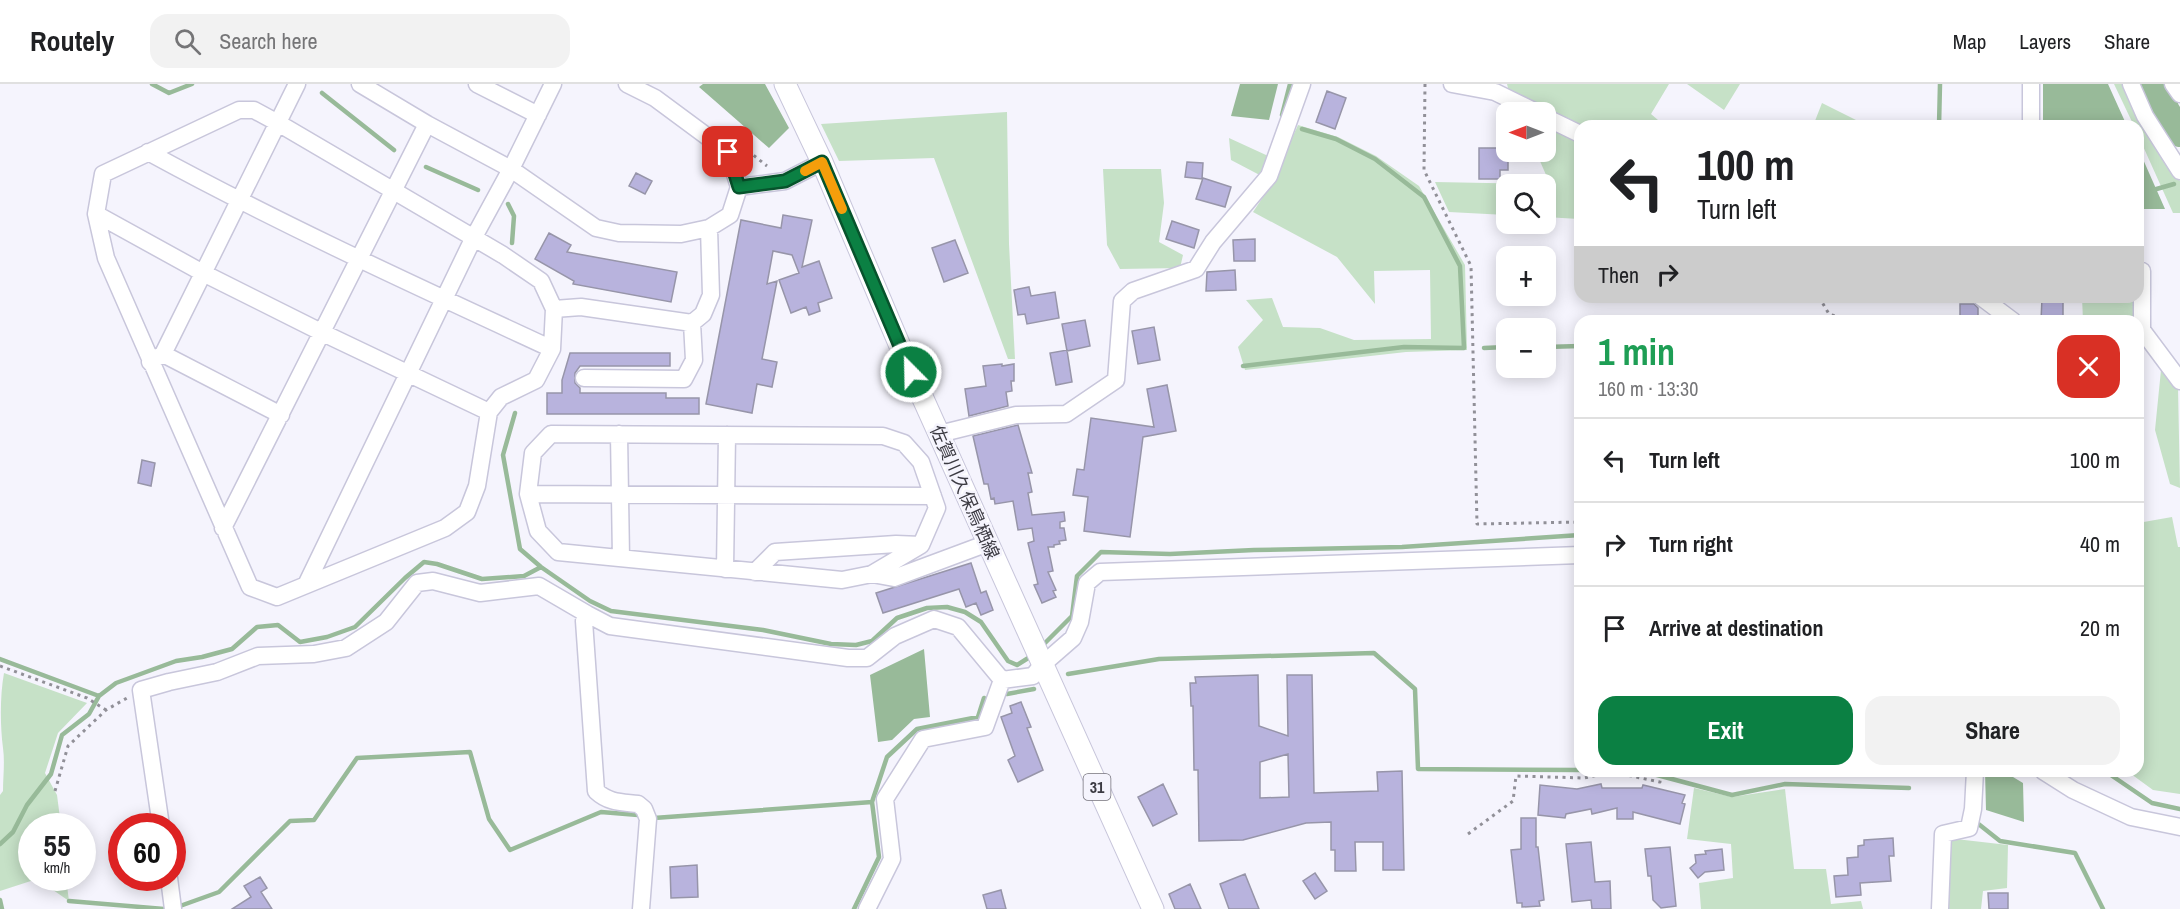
<!DOCTYPE html>
<meta charset="utf-8">
<style>
body{margin:0;font-family:"Archivo Narrow","Noto Sans JP",sans-serif;background:#f2f2f2;color:#202124;height:100vh;display:flex;flex-direction:column;font-size:22px;white-space:nowrap}
*{box-sizing:border-box;margin:0}
p{font-size:20px;color:#757577}
.icon{flex:none;width:33px;height:33px;fill:none;stroke:currentColor;stroke-width:2;stroke-linecap:round;stroke-linejoin:round}
.map{position:relative;flex:1;overflow:hidden}
.panel{position:absolute;left:1574px;top:231px;width:570px;height:462px;display:flex;flex-direction:column;background:#fff;border-radius:18px;box-shadow:0 3px 15px #0003}
.panel>*{flex:none}
.banner{position:absolute;left:1574px;top:36px;width:570px;height:183px;border-radius:18px;box-shadow:0 3px 15px #0003;background:#fff;color:#202124;overflow:hidden}
.needle{width:39px;rotate:270deg}
.buttons{position:absolute;left:1496px;top:18px;display:grid;gap:12px}
.buttons a{display:grid;place-items:center;width:60px;height:60px;border-radius:12px;background:#fff;box-shadow:0 3px 15px #0003;font-size:30px}
.speed{position:absolute;left:18px;top:729px;display:flex;gap:12px;font-size:30px;font-weight:700;text-align:center}
.speed>*{display:grid;place-content:center;width:78px;height:78px;border-radius:50%;background:#fff;box-shadow:0 3px 15px #0003;line-height:1}
.speed small{font-size:15px;font-weight:400}
.speed .limit{border:9px solid #d22;background:#fff;color:#111}
.pin{position:absolute;display:grid;place-items:center;width:51px;height:51px;color:#fff;margin:-26px;border-radius:12px;box-shadow:0 3px 9px #0006}
.me{position:absolute;width:66px;margin:-33px;rotate:337deg;stroke-linejoin:round;filter:drop-shadow(0 0 4px #0008)}
.turn{display:flex;align-items:center;gap:21px;height:126px;padding:0 24px;font-size:27px}
.turn .icon{width:78px;height:78px;stroke-width:2.5}
.turn b{display:block;font-size:42px;line-height:51px}
.then{display:flex;align-items:center;height:57px;padding:0 24px;background:#0003;gap:12px;font-size:22px}
.round{display:grid;place-items:center;flex:none;width:63px;height:63px;border-radius:18px;background:#f2f2f2}
.head{display:flex;align-items:center;justify-content:space-between;height:102px;padding:0 24px}
h1{font-size:36px;font-weight:800;line-height:45px;color:#1e9e55}
.primary-button{display:flex;gap:12px;margin-top:auto;padding:12px 24px}
.primary-button a{flex:1;height:69px;border-radius:18px;background:#0b8043;color:#fff;font-size:24px;font-weight:800;line-height:69px;text-align:center}
.primary-button a+a{background:#f2f2f2;color:#202124}
ul{padding:0;list-style:none}
li{display:flex;align-items:center;gap:18px;height:84px;padding:0 24px;border-top:2px solid #e0e0e0}
li div{flex:1}
li b{display:block;font-size:22px}
li em{font-style:normal}
header{display:flex;align-items:center;gap:36px;box-sizing:border-box;height:84px;padding:0 30px;background:#fff;border-bottom:2px solid #e0e0e0}
header strong{font-size:28px}
nav{display:flex;gap:33px;margin-inline-start:auto;font-size:21px}
.search{width:420px;height:54px;background:#f2f2f2;display:flex;align-items:center;gap:15px;box-sizing:border-box;padding:0 21px;border-radius:18px;color:#757577;font-size:22px}
.map>svg:first-child{display:block}
.green{fill:#c6e1c7}
.water{fill:#98ba99}
.lines{fill:none;stroke-linecap:round;stroke-linejoin:round}
.stream{stroke:#98ba99;stroke-width:4.5}
.river{stroke:#98ba99;stroke-width:28}
.building{fill:#b8b3dd;stroke:#9795a9;stroke-width:1.5;fill-rule:evenodd}
.minor-casing{stroke:#c8c6db;stroke-width:19}
.major-casing{stroke:#c8c6db;stroke-width:23}
.path{stroke:#919098;stroke-width:3;stroke-dasharray:3 4.5;stroke-linecap:butt}
.minor{stroke:#fff;stroke-width:16}
.major{stroke:#fff;stroke-width:21}
.route-casing{stroke:#07532c;stroke-width:15}
.route{stroke:#0b8043;stroke-width:10}
.slow{stroke:#f59e0b;stroke-width:10}
.labels{text-anchor:middle;dominant-baseline:central;stroke-width:5;stroke-linejoin:round;paint-order:stroke}
.shield{fill:#f5f4fd;stroke:#74727b;stroke-width:1.5}
.shield-label{font-size:16px;font-weight:bold;fill:#3c3b43}
.street-label{font-size:18px;fill:#3c3b43;stroke:#f5f4fd}
</style>
<header>
<strong>Routely</strong>
<div class="search"><svg class="icon" aria-label="search" viewBox="0 0 24 24"><circle cx="10" cy="10" r="6"/><path d="M15 15l6 6"/></svg>Search here</div>
<nav><a>Map</a><a>Layers</a><a>Share</a></nav>
</header>
<div class="map">
<svg width="2180" height="825" viewBox="0 0 2180 825">
<rect width="100%" height="100%" fill="#f5f4fd"/>
<!-- green -->
<path class="green" d="M1507,0H1669L1651,30L1665,42H1580L1579,135L1545,133V101L1550,100L1536,68H1545V28L1509,8Z
M1687,0H1740L1724,26Z
M2114,0H2126L2138,25L2180,97V129H2173L2138,51V42H2134Z
M1822,19L1868,42H1813Z
M1007,28L1009,160L1015,275H1008L934,74L839,77L821,40Z
M1298,41L1338,53L1376,72L1419,102L1465,181L1467,266L1406,268L1245,286L1238,263L1263,236L1246,216L1272,214L1283,243L1320,244L1354,256L1431,255L1430,186L1374,187L1375,220L1337,173L1253,128L1273,98L1231,76L1229,54L1281,78Z
M1103,85H1161L1164,119L1159,158L1183,171L1180,184L1120,185L1107,161Z
M1435,98L1537,100H1506V131L1449,128Z
M2082,213H2135L2134,237H2083Z
M2161,286L2178,303L2180,404L2170,400L2155,346Z
M2172,433L2178,463H2180V710L2153,706L2127,687H2138V439Z
M4,589L87,619L58,649L45,689L57,711L61,742H32V794H66L69,817L37,795L0,807V711L3,707C3,693 5,678 3,664C0,641 0,611 4,589Z
M1694,704L1732,713L1785,705L1794,785H1826L1831,820L1861,817L1863,825H1701L1699,799L1733,794L1731,760L1687,755Z
M1947,754L2008,761L2007,804L1983,807L1981,825H1946Z"/>
<!-- water -->
<path class="water" d="M703,0H765L789,44L769,64L699,3Z
M1240,0H1278L1269,36L1231,32Z
M2043,0H2108L2127,42H2043Z
M2138,64L2165,125H2166H2138Z
M924,565L930,633L914,635L892,656L878,658L870,591Z
M1985,687H2003L2023,699L2024,738L1986,726Z"/>
<g class="lines">
<!-- stream -->
<path class="stream" d="M152,0L169,9L192,0
M322,9L394,66
M1282,31L1290,0
M1939,42L1940,0
M426,83L478,106
M2153,106L2174,100
M508,120L514,132L512,159
M1545,263L1580,262
M1484,264L1506,263
M1243,282L1404,263L1464,264L1460,182L1424,113L1375,75L1336,55L1302,45
M515,329L503,371L520,465L541,483L590,517L611,527L763,546L831,560L856,561L872,557L897,534L927,524L947,523L965,528L981,538L1008,577L1017,581L1033,571
M1041,563L1072,532L1077,492L1101,468L1170,470L1254,466L1402,463L1580,451
M0,575L99,612
M1068,590L1159,575L1374,569L1415,605L1418,685L1580,686
M1007,610L1034,605
M1642,687L1732,711L1785,700L1909,704
M2105,687L2152,719L2180,725
M654,734L872,718L887,673L917,645L978,633L984,614
M1976,738L2000,757L2075,769L2103,825
M0,760L13,748L27,721L51,690L62,651L89,630L99,612L116,599L176,577L202,573L232,565L257,543L278,541L300,558L327,553L355,543L405,494L424,478L437,480L482,495L524,492L541,483
M0,816L2,825
M69,817L164,825
M180,822L219,808L290,737L314,736L357,674L470,668L489,735L510,766L601,728L638,731
M854,825L879,773L872,718"/>
<!-- river -->
<path class="river" d="M2154,0L2166,27L2180,49"/>
</g>
<!-- building -->
<path class="building" d="M1327,7L1346,14L1335,45L1316,38Z
M1479,64H1506V68H1508V86H1500V95H1479Z
M1187,78L1203,79L1202,95L1185,93Z
M636,89L652,97L645,110L629,102Z
M1203,94L1231,103L1225,123L1196,115Z
M783,131L812,136L802,183L819,177L832,214L818,219L820,227L809,231L806,223L791,229L779,196L799,189L792,171L773,167L767,200L777,197L762,275L777,278L772,303L757,300L752,329L706,320L741,136L781,144Z
M1172,137L1199,146L1194,164L1166,155Z
M549,149L571,161L567,168L677,188L671,218L573,200L574,197L535,175Z
M1255,155V177H1234L1233,156Z
M955,156L968,189L944,198L932,164Z
M1235,186L1236,206L1206,207L1207,188Z
M1029,203L1031,212L1055,208L1059,234L1027,240L1025,230L1018,231L1014,206Z
M2042,214L2063,215V237H2041Z
M1960,220H1974L1978,224V237H1960Z
M1085,236L1090,262L1067,267L1062,240Z
M1154,243L1160,276L1138,280L1132,247Z
M1067,266L1072,298L1056,301L1050,269Z
M570,269H670V282H580L575,289V299L580,304V309H666V314H699V330H547V309H562V296Z
M1002,280V282L1014,280V297H1011L1012,307L1006,308L1008,322L969,332L965,305L986,302L983,282Z
M1167,301L1176,347L1143,353L1130,453L1084,447L1088,413L1073,411L1077,385L1084,386L1091,334L1154,343L1147,305Z
M1018,341L1032,389H1028L1032,408L1028,409L1032,431L1064,428L1065,437L1060,438V444H1064L1066,456L1059,457L1060,460L1054,461V463H1048L1053,487L1048,488L1056,506L1053,507L1056,513L1042,519L1034,501L1038,500L1028,459L1034,457L1032,444L1018,446L1013,417L995,420L994,414L991,415L988,400H984L973,352Z
M142,376L155,379L151,402L138,399Z
M971,479L981,509L986,507L993,526L981,531L976,519L966,523L959,505L883,529L876,509Z
M1258,591L1259,642L1288,652L1287,591H1312L1314,709L1378,707L1377,688L1402,687L1404,786H1383V758H1355L1356,787H1335V766H1331V738L1306,739L1243,756L1199,757L1198,686H1194L1193,622H1191L1190,599H1196L1195,593ZM1288,670L1289,713L1260,714V678Z
M1021,618L1031,643L1027,644L1043,686L1018,698L1008,676L1015,672L1001,633L1012,629L1010,622Z
M1163,700L1177,730L1153,742L1138,713Z
M1601,700L1602,704H1642L1643,701L1685,711L1682,719L1685,720L1680,740L1633,728V735H1617V724L1592,730L1591,725L1566,730L1565,734L1538,731L1540,701L1577,705Z
M1521,734H1536V763H1538L1544,816L1539,817L1540,822L1522,823V819H1517L1511,766L1521,765Z
M1893,754L1894,772H1889L1891,797L1860,799L1861,811L1836,813L1834,792L1848,791L1847,774L1858,773V762L1864,761V756Z
M1591,758L1595,798L1610,797L1611,825H1592L1591,816L1572,818L1566,760Z
M1670,763L1676,822L1661,824L1653,816L1651,792H1648L1645,765Z
M1722,765L1724,786L1705,788L1698,794L1690,784L1696,779L1695,771L1706,770L1705,767Z
M697,781L698,813L671,814L670,783Z
M1315,789L1327,807L1315,815L1303,797Z
M1245,790L1259,825H1229L1220,800Z
M260,793L267,804L261,808L272,825H232L251,813L244,802Z
M1190,800L1201,825H1175L1169,810Z
M1001,806L1006,825H987L983,811Z
M1988,809H2008V825H1989Z"/>
<g class="lines">
<!-- minor casing -->
<g class="minor-casing">
<path id="minor" d="M360,0L427,40L511,85L596,144L619,149L681,150L709,144L730,131L739,103L785,97L822,78
M477,0L538,31
M627,0L655,14L728,68L739,103
M1452,0L1495,8L1536,28
M2031,0V42
M2131,0L2145,32L2180,87
M2173,0L2180,10
M239,26H254L278,39L503,171L541,197L554,225L552,265L536,296L501,313L489,328L477,402L467,428L445,444L277,513L250,503L106,174L96,130L103,90Z
M1545,33L1580,50
M148,68C280,140 416,202 552,265
M96,130L203,189L323,249L489,328
M2138,187H2142V246
M1981,213L2013,237
M554,225L581,223L692,239L703,230L711,211L709,144
M2138,245L2142,246L2180,297
M163,270L281,331
M150,278L163,270L297,0
M584,294L684,295L694,276L692,239
M551,350L883,352L904,359L921,378L937,424L921,461L872,490L842,496L558,468L538,447L528,410L533,369Z
M619,350L621,474
M939,350L1016,331L1066,330L1116,296L1122,217L1133,207L1196,185L1213,158L1269,92L1302,0
M528,410L933,412
M223,444L427,40
M725,485L727,351
M755,488L775,468L896,460L921,461
M872,490L894,494L988,459
M306,501L474,153L511,85L553,0
M587,530L610,542L848,574H867L895,552L934,535L958,543L1002,596
M2043,687L2073,706L2131,733L2180,743
M161,742L141,606L169,598L217,588L258,572L314,570L346,564L386,538L417,499L433,497L480,509L539,502L587,530L584,537L596,707C609,719 621,718 638,720L644,725L648,735L641,825
M169,794L173,825
M867,825L892,775L885,715L923,655L985,643L1002,596L1033,592L1042,581L1073,554L1080,538L1087,499L1100,488L1580,471
M1940,825L1943,750L1969,744L1973,725L1975,687"/>
</g>
<!-- major casing -->
<g class="major-casing">
<path id="major" d="M785,0L822,78L911,288L1153,825"/>
</g>
<!-- path -->
<path class="path" d="M1425,0L1424,86L1471,182L1477,440L1580,438
M742,62L767,82
M1819,213L1829,230L1851,237
M0,582L87,614L106,626
M55,707L68,662L106,626L127,614
M1468,750L1513,717L1516,692L1584,694L1612,688L1660,698V687"/>
<!-- minor -->
<use href="#minor" class="minor"/>
<!-- major -->
<use href="#major" class="major"/>
</g>
<g class="lines">
<!-- route casing -->
<g class="route-casing">
<path id="route" d="M728,68L739,103L785,97L822,78L911,288"/>
</g>
<!-- route -->
<use href="#route" class="route"/>
<!-- slow -->
<path class="slow" d="M805,87L822,78L842,125"/>
</g>
<g class="labels">
<!-- shield labels -->
<rect class="shield" x="1083.5" y="690" width="27" height="26" rx="4.5"/>
<g class="shield-label">
<text x="1097" y="703">31</text>
</g>
<!-- street labels -->
<g class="street-label">
<text transform="translate(965 408) rotate(66)">佐賀川久保鳥栖線</text>
</g>
</g>
</svg>
<div class="buttons">
<a><svg class="needle" viewBox="-14 -14 28 28"><path d="M0-13l5 13h-10z" fill="#e53935"/><path d="M0 13l5-13h-10z" fill="#757577"/></svg></a>
<a><svg class="icon" aria-label="search" viewBox="0 0 24 24"><circle cx="10" cy="10" r="6"/><path d="M15 15l6 6"/></svg></a>
<a>+</a>
<a>−</a>
</div>
<div class="speed"><div>55<small>km/h</small></div><div class="limit">60</div></div>
<div class="pin" style="left:728px;top:68px;background:#d93025"><svg class="icon" aria-label="arrive" viewBox="0 0 24 24"><path d="M6 21V4h12l-3 4 3 4H6"/></svg></div>
<svg class="me" style="left:911px;top:288px" viewBox="-20 -20 40 40"><circle r="17" fill="#0b8043" stroke="#fff" stroke-width="3"/><path d="M0-11L8 9 0 5-8 9z" fill="#fff"/></svg>
<div class="banner">
<div class="turn"><svg class="icon" aria-label="left" viewBox="0 0 24 24"><path d="M17 20v-9H6M10 6l-5 5 5 5"/></svg><div><b>100 m</b>Turn left</div></div>
<div class="then">Then<svg class="icon" aria-label="right" viewBox="0 0 24 24"><path d="M7 20v-9h11M14 6l5 5-5 5"/></svg></div>
</div>
<section class="panel">
<div class="head"><div><h1>1 min</h1><p>160 m · 13:30</p></div><a class="round" style="background:#d93025;color:#fff"><svg class="icon" aria-label="close" viewBox="0 0 24 24"><path d="M6 6l12 12M18 6L6 18"/></svg></a></div>
<ul>
<li><svg class="icon" aria-label="left" viewBox="0 0 24 24"><path d="M17 20v-9H6M10 6l-5 5 5 5"/></svg><div><b>Turn left</b></div><em>100 m</em></li>
<li><svg class="icon" aria-label="right" viewBox="0 0 24 24"><path d="M7 20v-9h11M14 6l5 5-5 5"/></svg><div><b>Turn right</b></div><em>40 m</em></li>
<li><svg class="icon" aria-label="arrive" viewBox="0 0 24 24"><path d="M6 21V4h12l-3 4 3 4H6"/></svg><div><b>Arrive at destination</b></div><em>20 m</em></li>
</ul>
<div class="primary-button"><a>Exit</a><a>Share</a></div>
</section>
</div>
